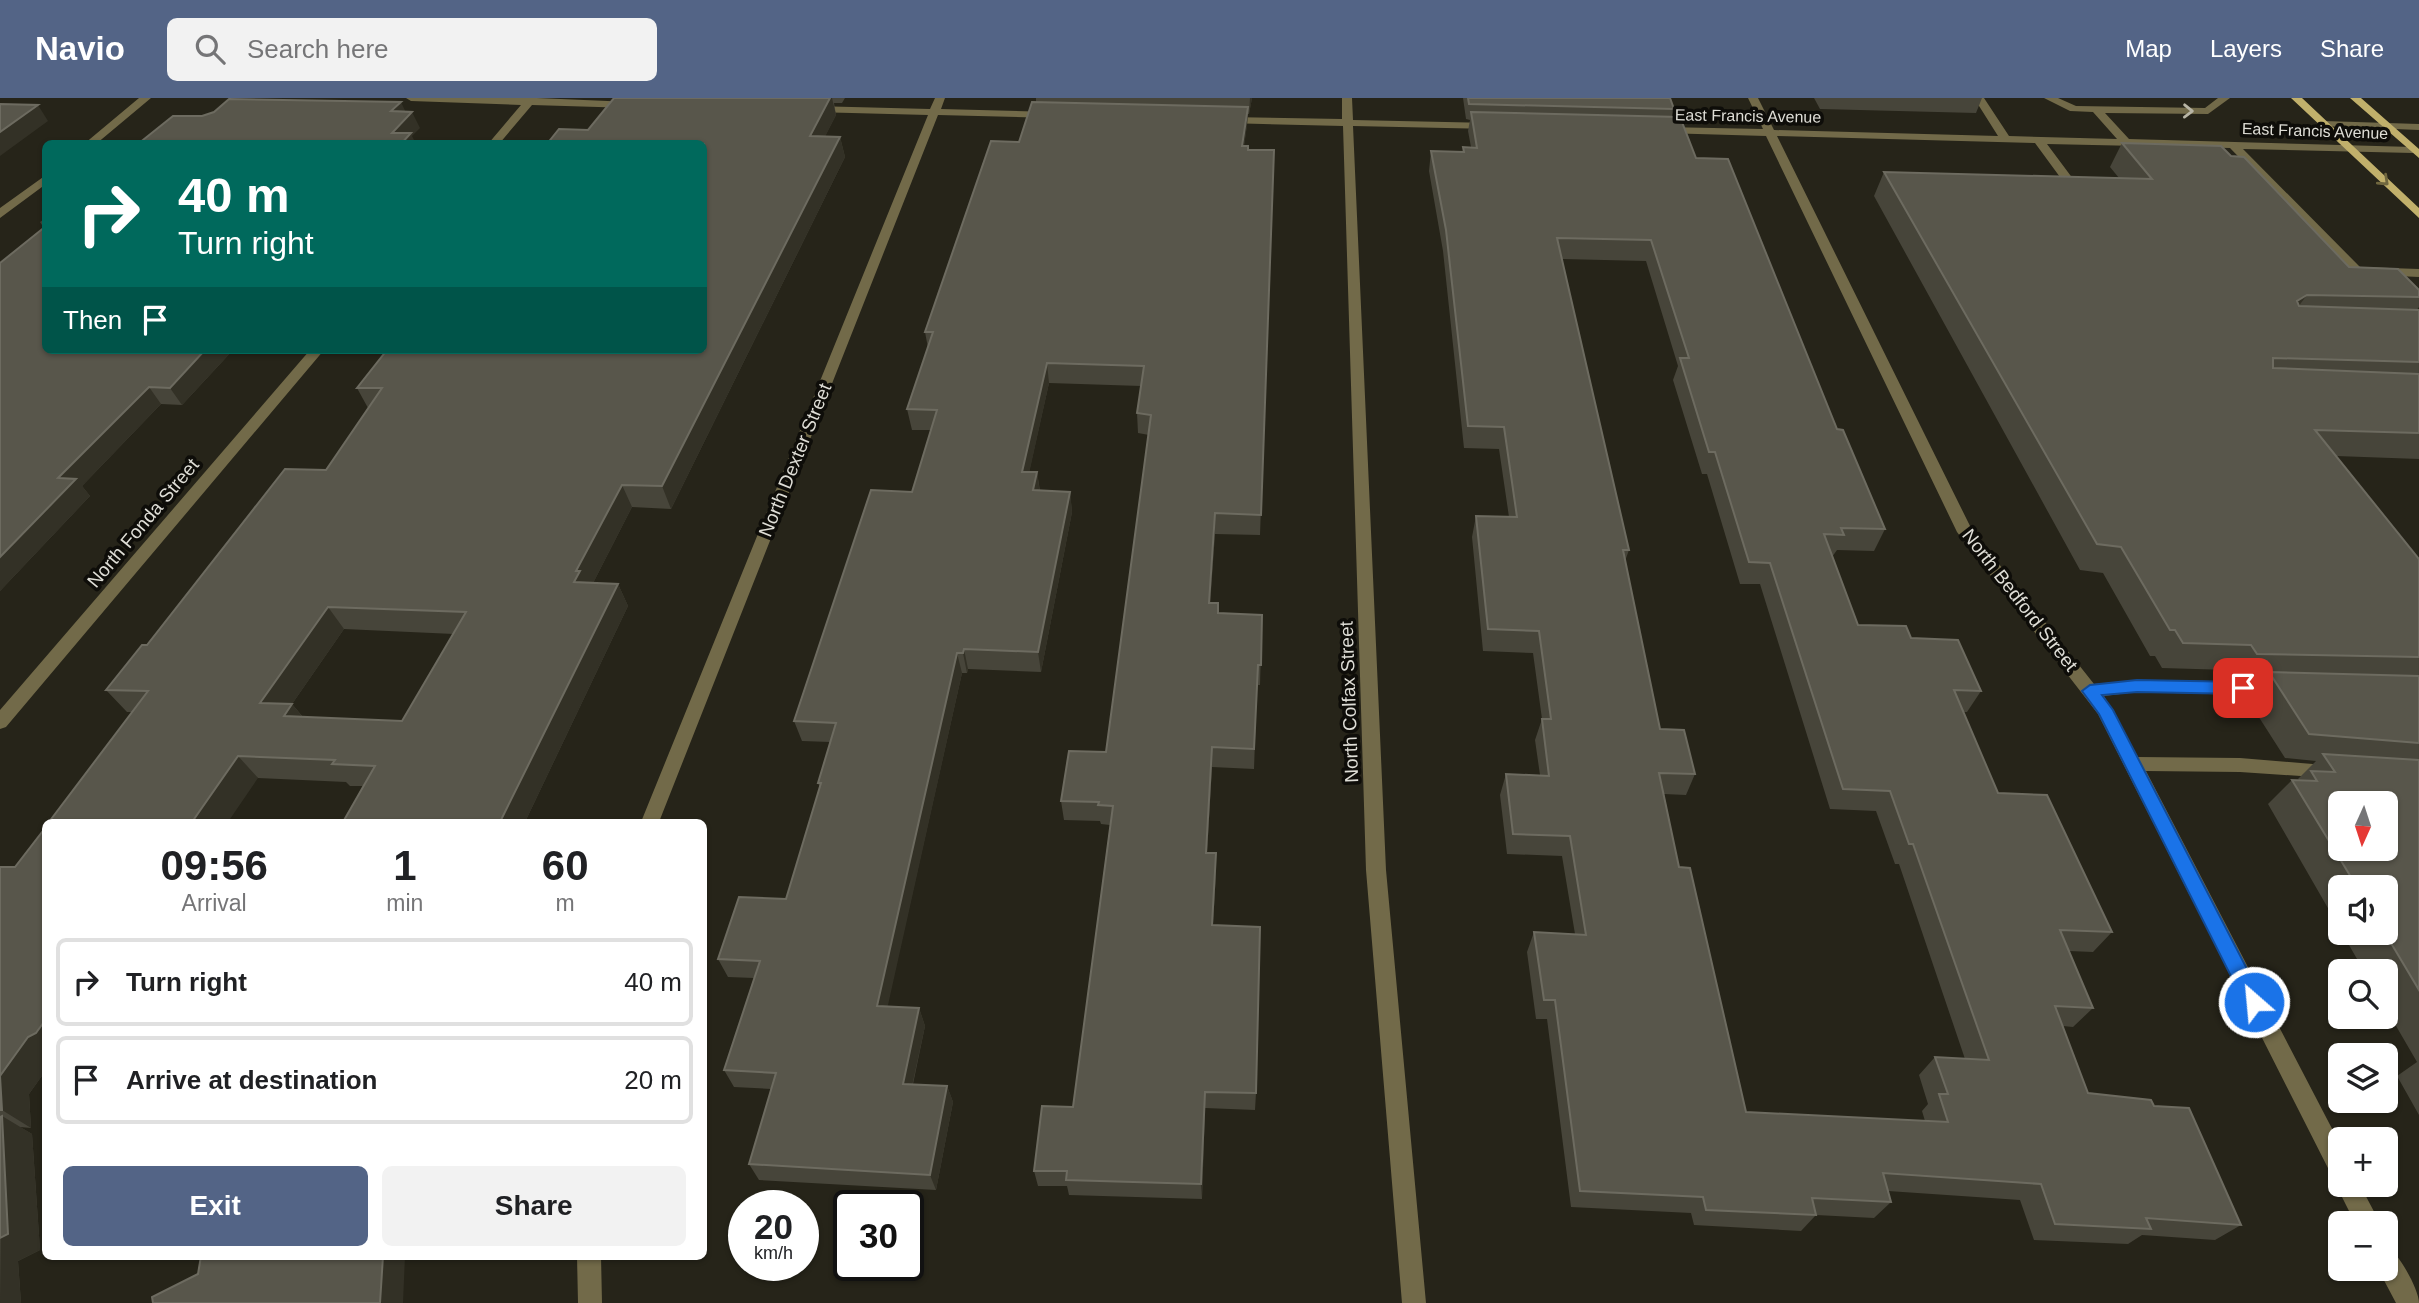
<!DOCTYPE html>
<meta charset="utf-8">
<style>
body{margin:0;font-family:Helvetica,sans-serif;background:#f2f2f2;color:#202124;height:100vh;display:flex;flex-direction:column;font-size:26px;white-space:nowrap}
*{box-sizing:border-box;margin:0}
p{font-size:23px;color:#757577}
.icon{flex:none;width:38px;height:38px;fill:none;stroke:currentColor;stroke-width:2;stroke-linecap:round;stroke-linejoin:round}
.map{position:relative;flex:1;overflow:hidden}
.drawer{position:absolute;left:42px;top:721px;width:665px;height:441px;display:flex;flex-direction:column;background:#fff;border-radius:10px;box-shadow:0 2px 5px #0004}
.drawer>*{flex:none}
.top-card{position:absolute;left:42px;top:42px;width:665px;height:214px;border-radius:10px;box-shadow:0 2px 5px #0004;background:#00695c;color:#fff;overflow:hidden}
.needle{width:46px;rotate:183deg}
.buttons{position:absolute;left:2328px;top:693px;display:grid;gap:14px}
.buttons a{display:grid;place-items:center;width:70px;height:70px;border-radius:10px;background:#fff;box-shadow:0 2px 5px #0004;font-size:35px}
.speed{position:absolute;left:728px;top:1092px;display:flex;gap:14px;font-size:35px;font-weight:700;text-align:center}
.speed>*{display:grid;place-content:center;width:91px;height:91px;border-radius:50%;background:#fff;box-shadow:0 2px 5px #0004;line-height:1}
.speed small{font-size:18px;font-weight:400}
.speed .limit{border:4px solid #111;border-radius:10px;background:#fff;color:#111}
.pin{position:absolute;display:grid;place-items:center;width:60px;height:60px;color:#fff;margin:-30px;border-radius:14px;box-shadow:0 4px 10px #0006}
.me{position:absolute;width:77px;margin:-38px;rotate:333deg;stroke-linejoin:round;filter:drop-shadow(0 0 5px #0008)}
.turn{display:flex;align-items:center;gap:24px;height:147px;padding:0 21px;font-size:32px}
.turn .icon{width:91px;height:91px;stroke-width:2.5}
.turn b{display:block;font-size:49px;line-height:60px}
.then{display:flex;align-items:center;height:66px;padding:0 21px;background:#0003;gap:14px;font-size:26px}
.eta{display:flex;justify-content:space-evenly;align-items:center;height:119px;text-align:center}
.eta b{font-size:42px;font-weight:600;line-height:49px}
.button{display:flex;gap:14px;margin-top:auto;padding:14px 21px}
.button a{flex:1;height:80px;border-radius:10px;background:#536486;color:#fff;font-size:28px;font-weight:600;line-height:80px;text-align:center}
.button a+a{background:#f2f2f2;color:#202124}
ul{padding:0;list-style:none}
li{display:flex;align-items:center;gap:21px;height:88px;margin:0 14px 10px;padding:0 7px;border:4px solid #e0e0e0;border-radius:10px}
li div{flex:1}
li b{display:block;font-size:26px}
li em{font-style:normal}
header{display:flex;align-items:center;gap:42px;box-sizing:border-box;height:98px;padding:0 35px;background:#536486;color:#fff}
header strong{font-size:33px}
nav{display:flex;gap:38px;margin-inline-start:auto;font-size:24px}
.search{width:490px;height:63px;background:#f2f2f2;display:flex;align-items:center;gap:18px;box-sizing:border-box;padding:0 24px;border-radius:10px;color:#757577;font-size:26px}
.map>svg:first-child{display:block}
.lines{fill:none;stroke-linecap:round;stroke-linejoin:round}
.minor{fill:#726a49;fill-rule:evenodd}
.major{fill:#c1b06b;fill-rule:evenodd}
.wall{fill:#47453a;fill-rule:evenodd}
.shaded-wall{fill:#333126}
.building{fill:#58564b;stroke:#6d6b60;stroke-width:2;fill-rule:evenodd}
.oneway{stroke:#b8b5a5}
.oneway2{stroke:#70673f}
.route{fill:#1a73e8;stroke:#114b97;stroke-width:2}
.labels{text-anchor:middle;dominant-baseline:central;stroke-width:7;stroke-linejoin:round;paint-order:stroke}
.far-street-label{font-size:16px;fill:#deddd6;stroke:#0e0d09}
.street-label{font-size:19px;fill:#deddd6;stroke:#0e0d09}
</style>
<header>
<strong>Navio</strong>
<div class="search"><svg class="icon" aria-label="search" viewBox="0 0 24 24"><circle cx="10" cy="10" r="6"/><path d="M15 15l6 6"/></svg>Search here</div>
<nav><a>Map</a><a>Layers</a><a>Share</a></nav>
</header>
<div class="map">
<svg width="2419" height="1205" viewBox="0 0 2419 1205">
<rect width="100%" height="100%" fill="#262419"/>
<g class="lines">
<!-- minor -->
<path class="minor" d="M139,0H151L96,46H84Z
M406,0H537L631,4L636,7L631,10L532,7L499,46H488L521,7L411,3Z
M935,0H945L941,11L1051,14L1056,17L1051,20L938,17L659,724H641L928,17L813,14L808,11L813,8L930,11Z
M1342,0H1352L1353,22L1492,25L1497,28L1492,31L1353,28L1386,772L1426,1205H1402L1366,772L1343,28L1226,25L1221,22L1226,19L1342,21Z
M1748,0H1758L1774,32L1998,38L1974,0H1984L2009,38L2117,41L2093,14L2070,13L2044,0H2058L2076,8L2205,10L2218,0H2230L2208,16L2105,15L2129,41L2413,49L2419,52L2413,55L2243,51L2360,169L2419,171V179L2353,176L2230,50L2047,46L2082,93L2076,96L2067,95L2065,93L2068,90L2035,45L1777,38L1972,432L2094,586L2137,582L2279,584L2288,591L2279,598L2137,594L2104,598L2138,659L2240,660L2337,668L2340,673L2337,678L2331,680L2240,674L2146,673L2340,1046V1087H2360L2380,1125H2355L2336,1087L2339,1081L2332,1078L2098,616L1957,434L1766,38L1663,35L1658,32L1663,29L1763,31Z
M2324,23L2419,26V32L2320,28V24Z
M46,77V86L0,120V110Z
M310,252H324L6,629L0,631V612Z
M2385,1147C2397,1152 2419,1191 2419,1205H2396L2378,1171H2385Z
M577,1158H601L602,1205H578Z"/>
<!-- major -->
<path class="major" d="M2291,0H2302L2419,110V120Z
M2350,0H2361L2419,51V60Z"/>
</g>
<!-- wall -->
<path class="wall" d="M614,0H845L842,5H834L836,17L825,38L840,39L845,59L671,411L632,409L593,485L618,486L628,508L525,724H343L363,688H350L346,684L258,680L132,614H127L106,592L147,547L326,372L368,310L357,290L588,32ZM344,531L454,536L402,623L303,619L292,606Z
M1036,0H1252L1249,16H1248L1247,27L1244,48L1248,52H1274L1260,437L1215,436L1210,505L1218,515L1262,517L1260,587H1257L1254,671L1212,669L1207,755L1216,774L1213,827L1256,995L1255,1012L1205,1010L1202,1101L1069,1097L1067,1088H1038L1034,1073L1073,1009L1110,727L1101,726L1100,723L1064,722L1061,703L1106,654L1149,337L1138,335L1137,315L1141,288L1049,285L1029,374H1037L1040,393L1070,394L1072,414L1041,574L968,571L967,575H962L887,908L919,910L925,928L913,986L947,988L953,1004L936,1092L759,1082L749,1066L771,991L734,989L724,972L754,880L728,879L718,861L786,801L820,690L818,685L830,644L802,643L794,623L912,394L931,332H912L907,311L928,250L925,234L1019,44L1036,4Z
M1463,0H1670L1674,11L1672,18L1696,60L1837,331L1885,431L1874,453L1837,452L1832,459L1858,527L1911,540L1981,593L1967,614H1963L1998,695L2112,834L2093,854L2069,853L2093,910L2073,929L2063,928L2088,995L2154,1008L2241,1127L2215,1142L2142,1137L2128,1146L2034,1142L2020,1102L1888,1093L1891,1104L1874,1120L1816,1117L1801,1133L1694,1127L1691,1115L1571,1109L1547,921H1536L1527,854L1534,834L1575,836L1562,758L1507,756L1500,697L1506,676L1540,677L1535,642L1542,621L1533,555L1483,553L1472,439L1476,418L1509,419L1499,351L1464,350L1443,153L1429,73L1431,53L1463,54V49H1471L1468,33L1470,22L1466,21ZM1562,161L1646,163L1678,268L1673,282L1702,376H1707L1740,486H1760L1830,711L1876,713L1895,766H1899L1965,961L1935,959L1919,977L1928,1006L1922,1013L1925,1023L1746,1014L1679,769L1664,696L1686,697L1695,676L1660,631L1625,463L1629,452Z
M1814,0H1982L1976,15L1820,11Z
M2122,45L2231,58L2349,169L2419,192V209L2417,212H2419V361L2336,358L2419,461V1017L2397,978L2417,964L2385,909V873H2364L2342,835H2385V789H2340V831L2268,706L2292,682H2299L2298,681L2316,663L2285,660L2246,599L2262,582L2235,581L2229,572L2162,570L2155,558H2150L2103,475L2080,472L1874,98L1884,74L2119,80L2110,69Z
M46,120V252H233L182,307L161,306L82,388L90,398L0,493V165L44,130L40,124Z
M46,729V972L29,996L31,1030L20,1029L32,1036L40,1152L18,1163L21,1205H0V769H15Z"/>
<!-- shaded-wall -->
<path class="shaded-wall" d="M830,0H832L836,17L815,59L810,38Z
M1250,0H1252L1249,16Z
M401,4L408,19L412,14L420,30L412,38L416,46H397L392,35L391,13Z
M38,7L48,23L0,58V34Z
M1248,9L1247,27L1241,67L1242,48Z
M840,39L845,59L671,411L662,388Z
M2307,197L2289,221L2297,203Z
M205,252H233L182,307L170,290Z
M1047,265L1049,285L1025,394L1022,374Z
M149,289L161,306L82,388L90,398L0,493V459L58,380Z
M1037,374L1040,395L1033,392Z
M622,387L632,409L590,491L574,484L576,473Z
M1070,394L1072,414L1041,574L1038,554Z
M1215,415V436L1209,525V505Z
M618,486L628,508L525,724H500Z
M328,509L344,531L292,606L310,628L302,640L260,605Z
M964,551L968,571L967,575L963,555Z
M957,555L962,575L884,925L877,908Z
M1212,649V669L1206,774V755Z
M238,658L258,680L228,724H192Z
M1216,755V774L1212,845V827Z
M919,910L925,928L909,1002L903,986Z
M46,921V972L29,996L31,1030L2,1012L0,978L28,939Z
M947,988L953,1004L936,1092L930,1077Z
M1205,994V1010L1202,1101L1201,1086Z
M2,1018L32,1036L40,1152L18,1163L21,1205H0Z
M383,1158H405L403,1205H380Z"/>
<!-- building -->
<path class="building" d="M614,0H830L810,38L840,39L662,388L622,387L576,473H580L574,484L618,486L500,724H343L375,668L332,666L335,662L238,658L192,724H49L148,593L106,592L142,547H147L285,371L326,372L382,290H357L387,252H704V46H547L559,31L588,32ZM328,509L466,514L402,623L284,618L292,606L260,605Z
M1468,0H1670L1674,11L1469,6Z
M229,1L401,4L391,13L412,14L392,35H411L401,46H138L173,18H202L214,14Z
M1032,4L1248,9L1242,48H1248V52H1274L1261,417L1215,415L1209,505H1218V515L1262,517L1261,567H1258L1254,651L1212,649L1206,755H1216L1212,827L1260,829L1256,995L1205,994L1201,1086L1066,1082L1067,1073H1034L1042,1008L1073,1009L1113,708L1098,707L1099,704L1061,703L1069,653L1106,654L1151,317L1137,315L1144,268L1047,265L1022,374H1037L1033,392L1070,394L1038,554L964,551L963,555H957L877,908L919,910L903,986L947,988L930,1077L749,1066L776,975L724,972L760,863L718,861L739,799L786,801L821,685H818L836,625L794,623L871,392L912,394L937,312L907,311L933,234H925L991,43L1019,44Z
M0,6L38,7L0,34Z
M1471,14L1680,19L1696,60L1728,61L1837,331L1843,332L1885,431L1841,430L1844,437L1824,436L1858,527L1906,528L1911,540L1958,542L1981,593L1954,592L1998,695L2047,697L2112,834L2060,832L2093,910L2055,908L2088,995L2151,1002L2154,1008L2189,1010L2241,1127L2146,1120L2151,1131L2055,1126L2041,1086L1883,1075L1891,1104L1812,1100L1816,1117L1706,1112L1703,1099L1580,1093L1555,902H1544L1534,834L1586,837L1570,738L1513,736L1506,676L1549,678L1542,621H1551L1539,533L1488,531L1476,418L1517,419L1504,329L1468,328L1446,132L1431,53L1464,54L1463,49L1477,50ZM1557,140L1651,142L1689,260H1680L1709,354H1715L1749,464L1770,465L1843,691L1890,693L1909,746H1913L1989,962L1935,959L1948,996H1939L1948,1024L1746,1014L1690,770L1679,769L1659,675L1695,676L1684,632L1660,631L1623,452H1629Z
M2122,45L2221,48L2231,58L2244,59L2349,169L2398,171L2419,192V199L2307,197L2297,203L2299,208L2419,212V264L2273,260V270L2419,276V335L2315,332L2419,461V559L2257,556L2251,547L2183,545L2175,532H2170L2121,449L2097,446L1884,74L2152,81Z
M46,128V252H205L170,290L149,289L58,380L76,381L0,459V165Z
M2269,574L2419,578V645L2309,636Z
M2323,656L2419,662V892L2385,835V789H2357L2292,682L2317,683L2311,673L2335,674ZM2340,705H2385V751H2340Z
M46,729V921L36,935L28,939L0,978L2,1012H0V769H15Z
M2,1018L8,1136L0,1140V1019Z
M201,1158H383L380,1205H153L152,1199L198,1176Z"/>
<!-- one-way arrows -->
<defs><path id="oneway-chevron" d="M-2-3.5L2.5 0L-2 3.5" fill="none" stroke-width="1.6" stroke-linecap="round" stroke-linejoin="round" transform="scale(1.75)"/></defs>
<use class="oneway" href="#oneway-chevron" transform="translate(2188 13) rotate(1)"/>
<use class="oneway2" href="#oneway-chevron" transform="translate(2384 83) rotate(43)"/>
<!-- route -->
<path class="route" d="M2137,582L2243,584L2251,590L2243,596L2137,594L2102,597L2113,612L2261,898L2264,904L2261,910L2254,913L2247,910L2099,616L2082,593L2090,587Z"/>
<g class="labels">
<!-- far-street labels -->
<g class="far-street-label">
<text transform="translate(1748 18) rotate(1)">East Francis Avenue</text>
<text transform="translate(2315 33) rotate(2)">East Francis Avenue</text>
</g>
<!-- street labels -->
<g class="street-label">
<text transform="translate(795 362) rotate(-68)">North Dexter Street</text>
<text transform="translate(143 425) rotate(-50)">North Fonda Street</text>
<text transform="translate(2020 502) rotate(52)">North Bedford Street</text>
<text transform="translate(1349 604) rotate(-92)">North Colfax Street</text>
</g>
</g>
</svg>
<div class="buttons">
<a><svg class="needle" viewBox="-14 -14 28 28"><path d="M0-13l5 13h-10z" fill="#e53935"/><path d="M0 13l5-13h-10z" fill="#757577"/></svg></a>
<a><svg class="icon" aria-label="sound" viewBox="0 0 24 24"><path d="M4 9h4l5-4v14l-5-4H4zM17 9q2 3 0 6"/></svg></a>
<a><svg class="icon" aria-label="search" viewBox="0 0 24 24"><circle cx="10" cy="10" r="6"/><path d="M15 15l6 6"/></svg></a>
<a><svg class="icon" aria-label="layers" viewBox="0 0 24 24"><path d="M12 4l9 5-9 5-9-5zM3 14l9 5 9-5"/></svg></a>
<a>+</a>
<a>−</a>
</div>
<div class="speed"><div>20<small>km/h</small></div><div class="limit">30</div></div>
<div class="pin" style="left:2243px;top:590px;background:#d93025"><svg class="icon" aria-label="arrive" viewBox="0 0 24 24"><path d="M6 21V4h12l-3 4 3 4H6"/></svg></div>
<svg class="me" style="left:2254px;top:904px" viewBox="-20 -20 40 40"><circle r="17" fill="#1a73e8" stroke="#fff" stroke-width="3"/><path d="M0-11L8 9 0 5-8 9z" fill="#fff"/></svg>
<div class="top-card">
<div class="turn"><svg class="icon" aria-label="right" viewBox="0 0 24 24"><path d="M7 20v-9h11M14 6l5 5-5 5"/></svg><div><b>40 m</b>Turn right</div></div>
<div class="then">Then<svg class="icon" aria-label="arrive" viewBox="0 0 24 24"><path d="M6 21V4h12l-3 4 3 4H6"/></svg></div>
</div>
<section class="drawer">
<div class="eta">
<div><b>09:56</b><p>Arrival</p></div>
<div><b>1</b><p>min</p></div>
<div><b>60</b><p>m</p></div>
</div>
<ul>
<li><svg class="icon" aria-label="right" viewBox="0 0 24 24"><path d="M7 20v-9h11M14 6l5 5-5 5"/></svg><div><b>Turn right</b></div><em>40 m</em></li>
<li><svg class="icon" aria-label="arrive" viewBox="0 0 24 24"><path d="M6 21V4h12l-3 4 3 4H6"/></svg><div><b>Arrive at destination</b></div><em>20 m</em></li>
</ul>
<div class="button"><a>Exit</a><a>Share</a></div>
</section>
</div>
